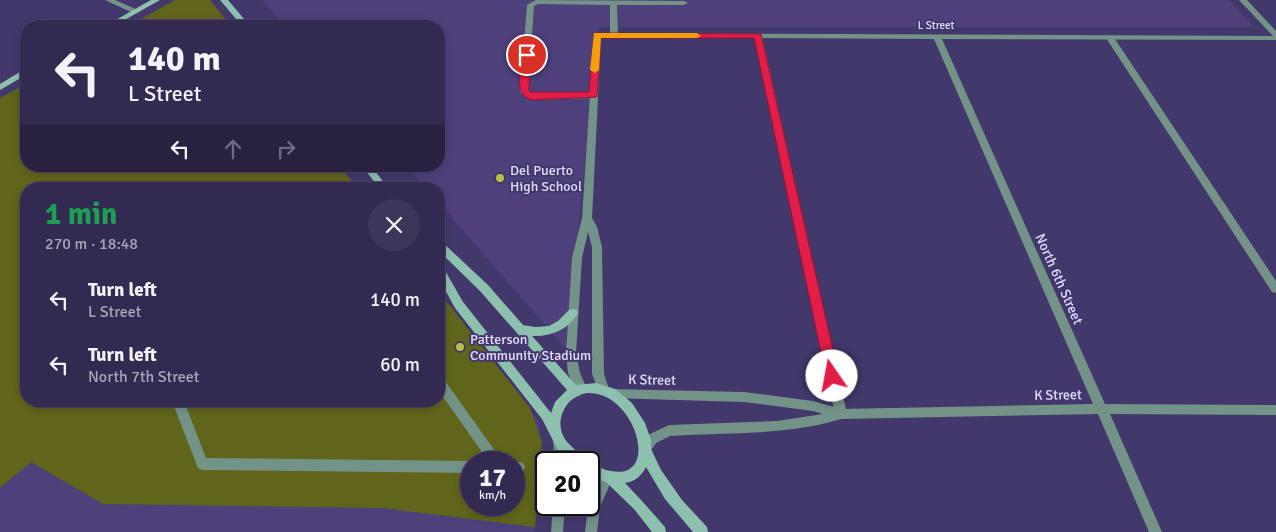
<!DOCTYPE html>
<meta charset="utf-8">
<style>
body{margin:0;font-family:Signika,sans-serif;background:#3d365b;color:#f1f3f6;height:100vh;display:flex;flex-direction:column;font-size:19px;white-space:nowrap}
*{box-sizing:border-box;margin:0}
p{font-size:16px;color:#a8a7b7}
.icon{flex:none;width:28px;height:28px;fill:none;stroke:currentColor;stroke-width:2;stroke-linecap:round;stroke-linejoin:round}
.map{position:relative;flex:1;overflow:hidden}
.panel{position:absolute;left:20px;top:182px;width:425px;height:225px;display:flex;flex-direction:column;background:#322a51;border-radius:20px;box-shadow:0 2px 8px #0003,0 0 0 1px #4d4668}
.panel>*{flex:none}
.banner{position:absolute;left:20px;top:20px;width:425px;height:152px;border-radius:20px;box-shadow:0 2px 8px #0003,0 0 0 1px #4d4668;background:#322a51;color:#f1f3f6;overflow:hidden}
.speed{position:absolute;left:460px;top:451px;display:flex;gap:10px;font-size:25px;font-weight:700;text-align:center}
.speed>*{display:grid;place-content:center;width:65px;height:65px;border-radius:50%;background:#322a51;box-shadow:0 2px 8px #0003,0 0 0 1px #4d4668;line-height:1}
.speed small{font-size:12px;font-weight:400}
.speed .limit{border:2px solid #111;border-radius:8px;background:#fff;color:#111}
.pin{position:absolute;display:grid;place-items:center;width:42px;height:42px;color:#fff;margin:-21px;border:2px solid #fff;border-radius:50%;box-shadow:0 1px 5px #0007}
.me{position:absolute;width:55px;margin:-28px;rotate:348deg;stroke-linejoin:round;filter:drop-shadow(0 0 4px #0008)}
.turn{display:flex;align-items:center;gap:18px;height:105px;padding:0 25px;font-size:22px}
.turn .icon{width:65px;height:65px;stroke-width:2.5}
.turn b{display:block;font-size:35px;line-height:42px}
.lanes{display:flex;align-items:center;height:48px;padding:0 25px;background:#0003;justify-content:center;gap:25px;direction:ltr}
.lanes .off{opacity:.35}
.round{display:grid;place-items:center;flex:none;width:52px;height:52px;border-radius:26px;background:#3d365b}
.overview{display:flex;align-items:center;justify-content:space-between;height:85px;padding:0 25px}
h1{font-size:30px;font-weight:800;line-height:38px;color:#1e9e55}
ul{padding:0;list-style:none}
li{display:flex;align-items:center;gap:15px;height:65px;padding:0 25px}
li div{flex:1}
li b{display:block;font-size:19px}
li em{font-style:normal}
.map>svg:first-child{display:block}
.built{fill:#4d407b;fill-rule:evenodd}
.green{fill:#61641b;fill-rule:evenodd}
.lines{fill:none;stroke-linecap:round;stroke-linejoin:round}
.service{fill:#739388;fill-rule:evenodd}
.minor{fill:#739388;fill-rule:evenodd}
.secondary{fill:#8dc0af;fill-rule:evenodd}
.route{fill:#e11d48;stroke:#92132f}
.slow{fill:#f59e0b}
.poi-dot{fill:#bbc045;stroke:#43386c;stroke-width:2}
.labels{text-anchor:middle;dominant-baseline:central;stroke-width:4;stroke-linejoin:round;paint-order:stroke}
.far-street-label{font-size:11px;fill:#e1dcfd;stroke:#43386c}
.poi-label{font-size:14px;fill:#e1dcfd;stroke:#43386c;text-anchor:start}
.street-label{font-size:14px;fill:#e1dcfd;stroke:#43386c}
</style>
<div class="map">
<svg width="1276" height="532" viewBox="0 0 1276 532">
<rect width="100%" height="100%" fill="#43386c"/>
<!-- built -->
<path class="built" d="M262,0H1229L1254,27H599L566,349L439,203V189H426L407,166H439V26H285Z
M26,84V401H439V294L540,423L534,532H0V98ZM471,462H514V505H471Z"/>
<!-- green -->
<path class="green" d="M175,0H210L231,26H128Z
M26,84V166H340L358,189H26V401H439V292L530,408L542,442L535,527L382,508L103,504L31,462L0,488V98ZM471,462H514V505H471Z"/>
<g class="lines">
<!-- service -->
<path class="service" d="M536,0L684,1L688,3L684,5H617L618,35L614,37L610,35V5L538,4L534,6L528,91L533,94L593,92L597,95L593,98L531,100L520,92L527,5Z
M755,34H758L762,36L847,414L845,418L841,419L837,418L835,414L754,36Z
M1107,36H1113L1276,281V293L1272,292L1106,38Z
M439,377L443,378L500,458L502,462H489L439,391Z
M172,401H184L206,458L471,461L474,462H471V473L202,470L198,468Z
M514,461L523,463L525,467L523,471L514,473V462H511Z"/>
<!-- minor -->
<path class="minor" d="M105,0H115L140,11L133,13Z
M1239,0H1247L1276,31V40L942,39L1105,404L1276,405V415L1110,414L1162,532H1149L1098,414L841,419C785,436 728,432 670,436L656,443L650,452L646,454L642,452L640,448L648,435L669,425L777,421L823,414L813,411L744,402L611,398L606,394H600L592,374V247L588,232L582,258L576,353L580,373L587,389L585,393L581,394L577,393L568,373L566,353L572,258L582,218L594,33L1273,36ZM601,37L934,39L1093,404L841,409L813,401L744,392L609,389L604,374L602,247L597,227L592,218Z
M559,435L563,437L567,462H555L553,441L555,437Z
M607,471L611,473L613,477L600,507L597,532H585L588,507L603,473Z
M553,505H565L563,532H551Z"/>
<!-- secondary -->
<path class="secondary" d="M151,0H160L114,26H105Z
M220,0H228L250,26H242Z
M23,70H26V75L0,90V84Z
M362,166H371L389,189H380Z
M439,241L442,242L488,285L523,325L535,327L549,326L558,321L569,310L573,309L577,310L578,313C569,329 551,337 532,336L576,385L596,383L615,389L632,403L645,423L651,440V449L661,470L682,500L707,527L708,532H693L665,499L646,467C642,475 635,482 625,483L642,501L665,527L666,532H652L634,509L606,482L589,475V463C596,466 603,470 611,471C662,481 635,390 587,393C581,394 575,397 570,401C562,410 558,421 562,433C566,446 581,451 585,462H571L559,452L542,419L455,308L439,279V266L443,267L463,302L551,413L555,402L567,390L480,291L439,251Z"/>
</g>
<!-- route -->
<path class="route" d="M594,33L761,34L839,376L837,380L832,382L828,380L826,376L754,38H601L597,97L531,100C513,94 521,70 523,55L527,52L531,55L529,89L530,92H589Z"/>
<!-- slow -->
<path class="slow" d="M594,33H697L701,36L697,38H601L599,70L595,73L590,70Z"/>
<!-- markers -->
<g class="poi-dot">
<circle cx="500" cy="178" r="5"/>
<circle cx="460" cy="347" r="5"/>
</g>
<g class="labels">
<!-- far-street labels -->
<g class="far-street-label">
<text x="936" y="25">L Street</text>
</g>
<!-- poi labels -->
<g class="poi-label">
<text x="510" y="170">Del Puerto<tspan x="510" dy="16">High School</tspan></text>
<text x="470" y="339">Patterson<tspan x="470" dy="16">Community Stadium</tspan></text>
</g>
<!-- street labels -->
<g class="street-label">
<text transform="translate(1059 279) rotate(66)">North 6th Street</text>
<text transform="translate(652 380) rotate(1)">K Street</text>
<text transform="translate(1058 395) rotate(-1)">K Street</text>
</g>
</g>
</svg>
<div class="speed"><div>17<small>km/h</small></div><div class="limit">20</div></div>
<div class="pin" style="left:527px;top:55px;background:#d93025"><svg class="icon" aria-label="arrive" viewBox="0 0 24 24"><path d="M6 21V4h12l-3 4 3 4H6"/></svg></div>
<svg class="me" style="left:832px;top:376px" viewBox="-20 -20 40 40"><circle r="19" fill="#fff"/><path d="M0-13L10 11 0 6-10 11z" fill="#e11d48"/></svg>
<div class="banner">
<div class="turn"><svg class="icon" aria-label="left" viewBox="0 0 24 24"><path d="M17 20v-9H6M10 6l-5 5 5 5"/></svg><div><b>140 m</b>L Street</div></div>
<div class="lanes"><svg class="icon" aria-label="left" viewBox="0 0 24 24"><path d="M17 20v-9H6M10 6l-5 5 5 5"/></svg><svg class="icon off" aria-label="ahead" viewBox="0 0 24 24"><path d="M12 20V5M6 11l6-6 6 6"/></svg><svg class="icon off" aria-label="right" viewBox="0 0 24 24"><path d="M7 20v-9h11M14 6l5 5-5 5"/></svg></div>
</div>
<section class="panel">
<div class="overview"><div><h1>1 min</h1><p>270 m · 18:48</p></div><a class="round"><svg class="icon" aria-label="close" viewBox="0 0 24 24"><path d="M6 6l12 12M18 6L6 18"/></svg></a></div>
<ul>
<li><svg class="icon" aria-label="left" viewBox="0 0 24 24"><path d="M17 20v-9H6M10 6l-5 5 5 5"/></svg><div><b>Turn left</b><p>L Street</p></div><em>140 m</em></li>
<li><svg class="icon" aria-label="left" viewBox="0 0 24 24"><path d="M17 20v-9H6M10 6l-5 5 5 5"/></svg><div><b>Turn left</b><p>North 7th Street</p></div><em>60 m</em></li>
</ul>
</section>
</div>
